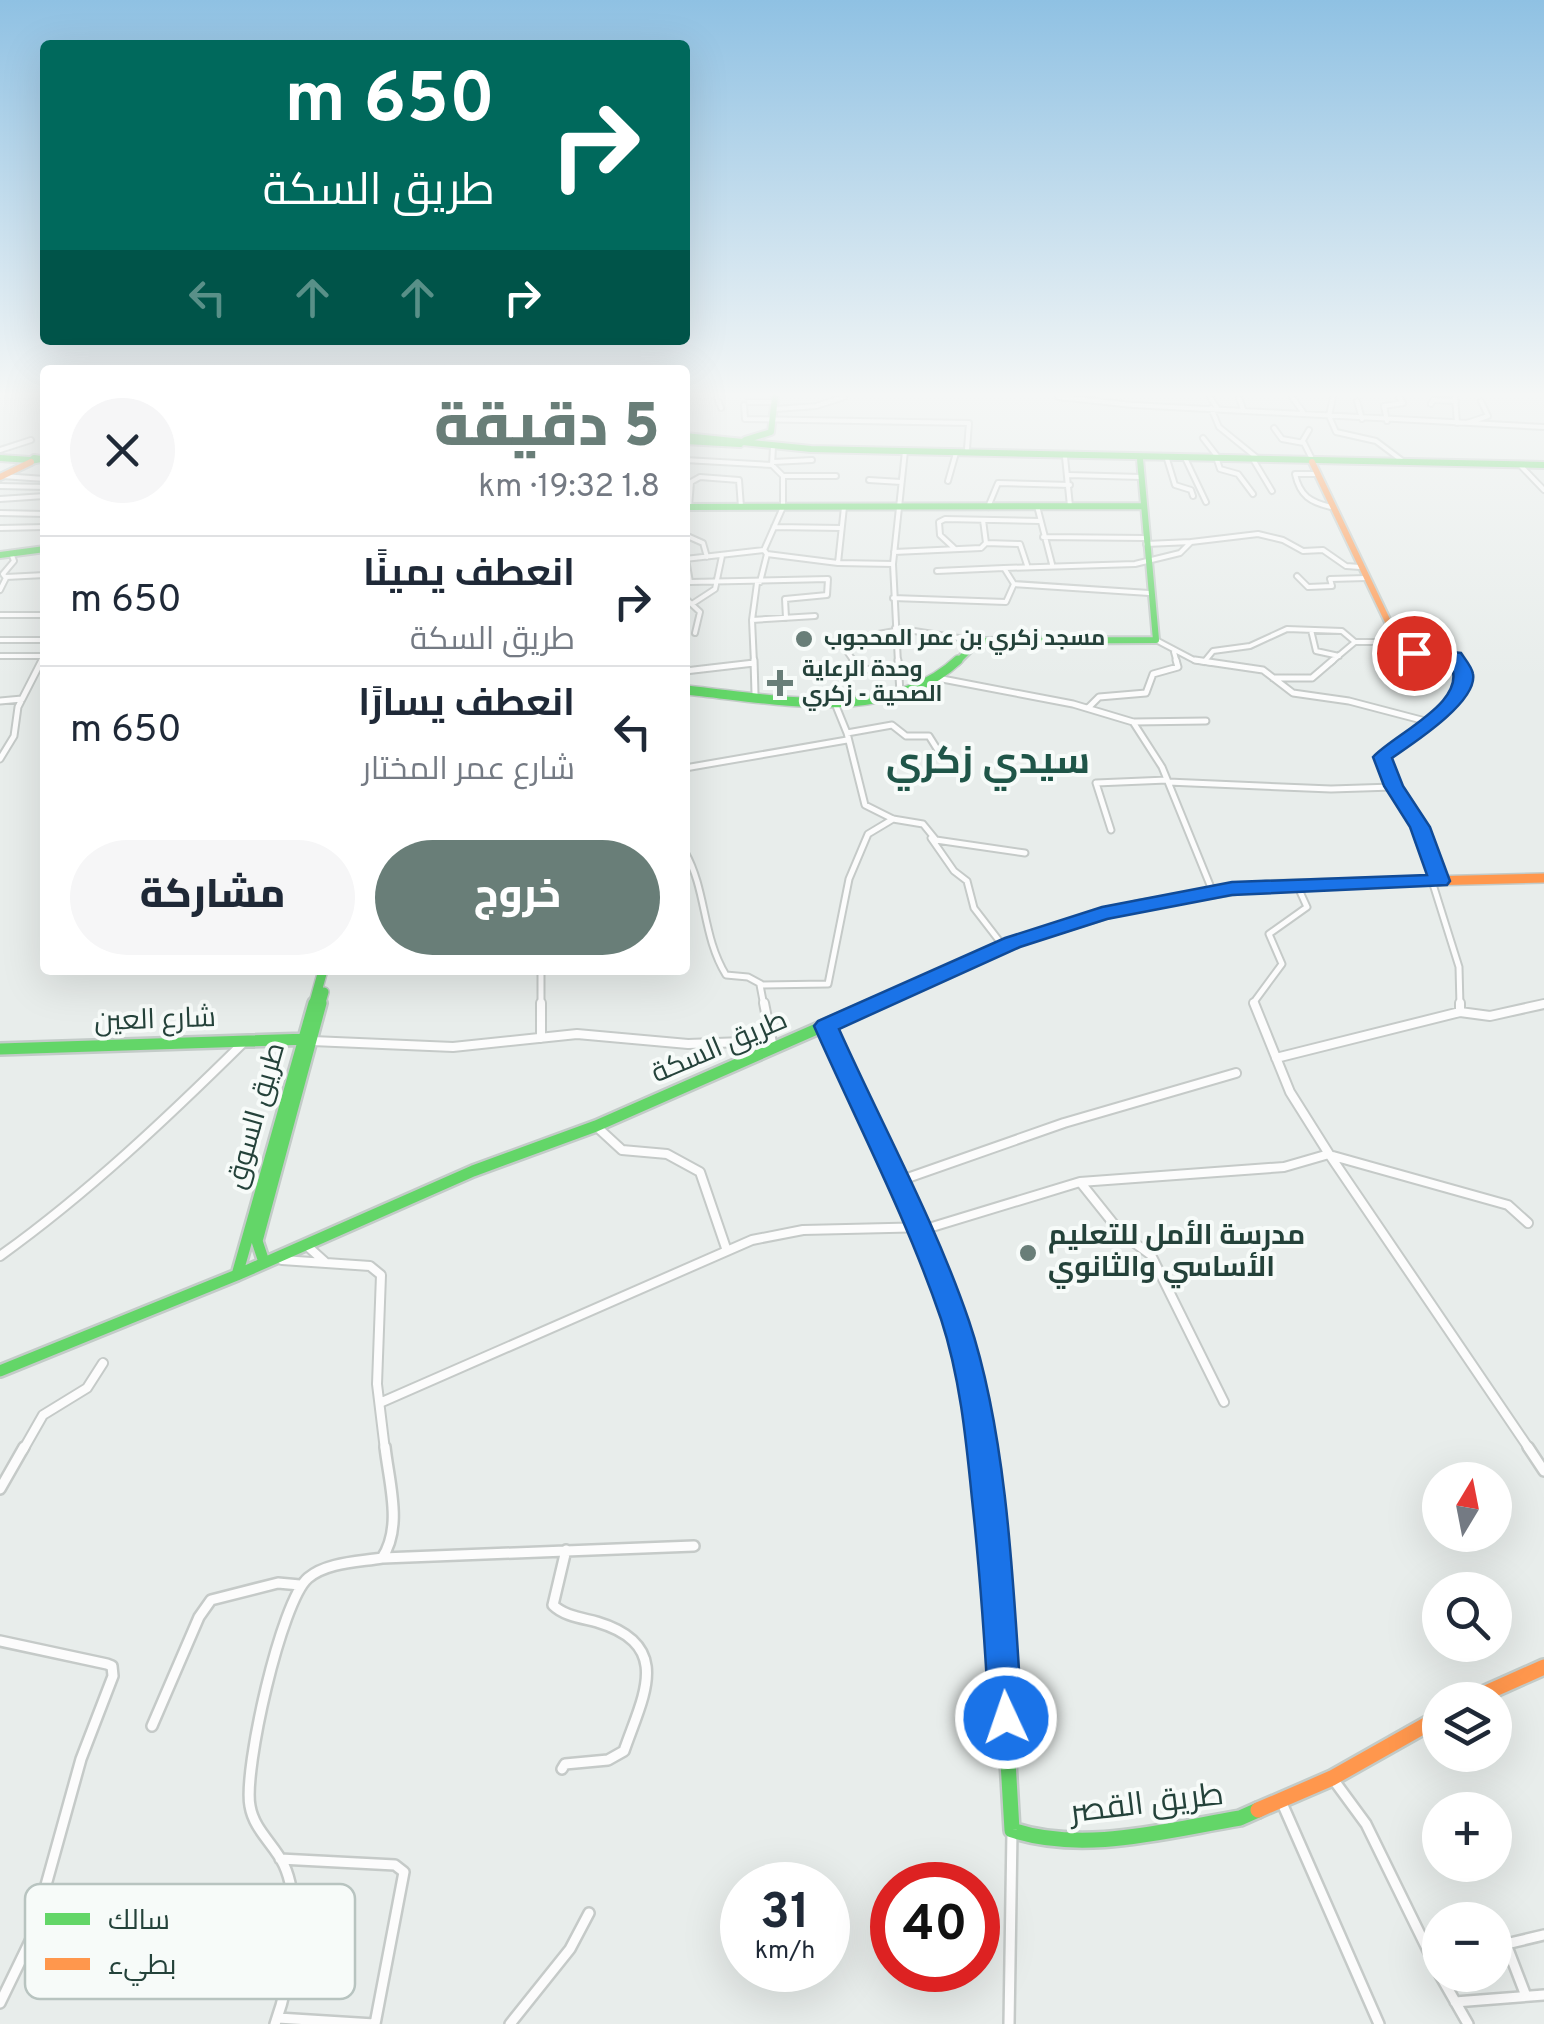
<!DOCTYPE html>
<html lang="ar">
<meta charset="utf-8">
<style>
body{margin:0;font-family:Overpass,Cairo,sans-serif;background:#f6f6f7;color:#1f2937;direction:rtl;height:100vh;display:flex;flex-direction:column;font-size:38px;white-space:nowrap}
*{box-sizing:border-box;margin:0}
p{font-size:32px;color:#747a83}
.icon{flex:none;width:55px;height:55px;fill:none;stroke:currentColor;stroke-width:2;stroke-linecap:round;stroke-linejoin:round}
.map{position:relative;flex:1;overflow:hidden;direction:ltr}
.panel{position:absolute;left:40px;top:365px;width:650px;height:610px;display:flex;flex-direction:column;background:#fff;border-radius:10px;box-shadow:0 10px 40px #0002;direction:rtl}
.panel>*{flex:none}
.hud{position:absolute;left:40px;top:40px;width:650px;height:305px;border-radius:10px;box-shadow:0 10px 40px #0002;direction:rtl;background:#00695c;color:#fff;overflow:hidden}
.needle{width:65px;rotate:10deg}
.buttons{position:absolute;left:1422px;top:1462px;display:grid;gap:20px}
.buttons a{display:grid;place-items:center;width:90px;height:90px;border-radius:50%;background:#fff;box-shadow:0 10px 40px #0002;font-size:50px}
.speed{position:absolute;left:720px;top:1862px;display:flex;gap:20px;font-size:50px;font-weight:700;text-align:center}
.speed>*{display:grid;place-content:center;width:130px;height:130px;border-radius:50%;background:#fff;box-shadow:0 10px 40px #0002;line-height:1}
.speed small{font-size:25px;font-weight:400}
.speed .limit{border:15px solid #d22;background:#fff;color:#111}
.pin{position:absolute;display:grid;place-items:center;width:85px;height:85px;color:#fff;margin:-42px;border:5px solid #fff;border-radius:50%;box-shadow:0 2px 10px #0007}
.me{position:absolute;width:110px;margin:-55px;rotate:357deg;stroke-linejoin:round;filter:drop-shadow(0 0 8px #0008)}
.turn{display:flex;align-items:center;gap:35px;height:210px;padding:0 30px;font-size:45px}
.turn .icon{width:130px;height:130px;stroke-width:2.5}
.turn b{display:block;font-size:70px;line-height:85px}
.lanes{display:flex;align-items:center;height:95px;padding:0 30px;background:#0003;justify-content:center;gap:50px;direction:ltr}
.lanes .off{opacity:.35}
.round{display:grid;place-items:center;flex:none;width:105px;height:105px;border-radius:52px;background:#f6f6f7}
.overview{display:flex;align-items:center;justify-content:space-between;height:170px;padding:0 30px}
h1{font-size:60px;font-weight:800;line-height:75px;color:#697e78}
.cta{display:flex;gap:20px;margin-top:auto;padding:20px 30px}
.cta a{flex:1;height:115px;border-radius:60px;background:#697e78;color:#fff;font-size:40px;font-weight:800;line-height:115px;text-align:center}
.cta a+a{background:#f6f6f7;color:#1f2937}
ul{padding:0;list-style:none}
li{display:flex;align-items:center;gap:30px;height:130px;padding:0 30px;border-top:2px solid #e0e1e3}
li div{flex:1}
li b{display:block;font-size:38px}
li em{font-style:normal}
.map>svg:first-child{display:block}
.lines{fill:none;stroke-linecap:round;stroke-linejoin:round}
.street-far3-casing{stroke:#c5cac8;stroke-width:8}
.street-far2-casing{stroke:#c5cac8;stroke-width:9}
.street-far1-casing{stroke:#c5cac8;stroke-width:12}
.street-casing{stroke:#c5cac8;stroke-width:14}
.fast-far3-casing{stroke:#c3cbc8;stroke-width:10}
.fast-far2-casing{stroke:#c3cbc8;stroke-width:12}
.fast-far1-casing{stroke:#c3cbc8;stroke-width:16}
.fast-casing{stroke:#c3cbc8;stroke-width:20}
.slow-far3-casing{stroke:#c3cbc8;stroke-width:10}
.slow-far2-casing{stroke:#c3cbc8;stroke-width:12}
.slow-far1-casing{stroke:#c3cbc8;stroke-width:16}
.slow-casing{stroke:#c3cbc8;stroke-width:20}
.street-far3{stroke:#fcfcfc;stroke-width:4}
.street-far2{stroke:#fcfcfc;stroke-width:5}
.street-far1{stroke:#fcfcfc;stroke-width:8}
.street{stroke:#fcfcfc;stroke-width:9}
.fast-far3{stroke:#63d668;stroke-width:6}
.fast-far2{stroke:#63d668;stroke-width:9}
.fast-far1{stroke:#63d668;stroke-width:11}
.fast{stroke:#63d668;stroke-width:15}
.slow-far3{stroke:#ff974d;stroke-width:6}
.slow-far2{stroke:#ff974d;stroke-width:9}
.slow-far1{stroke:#ff974d;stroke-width:11}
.slow{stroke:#ff974d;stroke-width:15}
.route{fill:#1a73e8;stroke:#114b97;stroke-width:2.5}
.poi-dot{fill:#697e78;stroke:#f7fbf9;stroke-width:4}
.labels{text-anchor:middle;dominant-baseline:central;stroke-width:8;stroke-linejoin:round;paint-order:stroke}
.far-poi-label{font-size:22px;font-weight:bold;fill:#24423a;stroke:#f7fbf9;text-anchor:start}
.street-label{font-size:28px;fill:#24423a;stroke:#f7fbf9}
.poi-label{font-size:28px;font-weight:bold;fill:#24423a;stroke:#f7fbf9;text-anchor:start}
.near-street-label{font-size:32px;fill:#24423a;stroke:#f7fbf9}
.district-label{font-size:38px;font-weight:bold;fill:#1f5548;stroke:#f7fbf9}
.key{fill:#f7fbf9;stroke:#b8c4c0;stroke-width:2.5}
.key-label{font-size:28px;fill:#24423a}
</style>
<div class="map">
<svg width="1544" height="2024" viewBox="0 0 1544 2024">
<rect width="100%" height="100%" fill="#e8edeb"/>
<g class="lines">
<!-- street-far3 casing -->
<g class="street-far3-casing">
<path id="street-far3" d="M717,397L721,408
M1058,397L1133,405L1544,427
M1210,397L1217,408
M1292,397L1303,412
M1333,397L1329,416L1336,432L1376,441L1404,462
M1455,397L1457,423
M1239,398L1243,409
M1357,401L1362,419
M749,402H775
M1431,404L1433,400L1456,401
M744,405L745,419L969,423L967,449
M1211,408L1219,427L1256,457
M776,409L816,406L844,397
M1387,421L1384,406L1403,403L1399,397
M1467,423L1488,416L1481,401
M1274,428L1282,439L1304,443L1311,457
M1203,438L1217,456
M1302,442L1309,430
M0,450L31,440
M1065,457L1070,506
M1167,459L1175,485L1191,490L1193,496
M685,460L772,465
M1186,460L1206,502
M1217,460L1220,469L1238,474L1253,494
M1254,461L1272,491
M773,462L812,460
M1520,465L1544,490
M1317,474H1295C1300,496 1310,502 1331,507
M1069,475L1141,477
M2,476L45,479
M783,476H836
M869,480L901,482
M948,481L956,453
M0,486L45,487
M0,499L45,496
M1037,506L1052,564
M689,507L691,482L700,477L739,480L741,507
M988,507L998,483L1070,485
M0,513L45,514
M774,527L841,528
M0,528L45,527
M685,535L703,543L707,557
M1043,537L1145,538
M986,543L1020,544L1027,565
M1146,544L1191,542
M954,548L940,535L939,522L945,519L1040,521
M764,550L783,507V476L772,465L773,447
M894,552L981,548L986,543L983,520
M685,559L764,550L767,554L838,563L893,564
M686,559L690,582L828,579L827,595L785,599L786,618
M838,563L844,507
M937,571L1004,568
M1297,576L1308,587L1332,586L1330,579L1366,578
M6,577L45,575
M760,582L767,554
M1014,584L1149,593
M0,590L6,578L3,574L14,561L11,553
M685,598L700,612L695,633
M893,598L1006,602L1014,584L1004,568L1135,564L1180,553L1191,542L1258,534L1283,540L1303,551L1323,550L1346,566L1360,567
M692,604L715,589L722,556
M0,615H45
M752,620L757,583
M895,628L978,641
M1311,630L1316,651L1339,656
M0,640H45
M1156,640L1194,660L1213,663
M1174,652L1177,663
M0,656H44
M1204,662L1213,651L1250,646L1287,629L1342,631L1355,642
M41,663L45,655
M754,663L752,620L815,616
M855,663L844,647L850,639L895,631
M898,663L893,564L905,451
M1330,663L1355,642H1398"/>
</g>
<!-- street-far2 casing -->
<g class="street-far2-casing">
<path id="street-far2" d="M754,660L755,694
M853,660L859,669L899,671
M898,660L900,693
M1195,660L1263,670L1293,693L1349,701L1429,722
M685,671L754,663
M937,678L1073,704L1133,722L1206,721
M1273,678H1312L1333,660
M0,701L22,699
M834,701L847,733L865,805L893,819L923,824L936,840L1025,853
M1088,708L1099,697L1146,693L1153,674L1178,667L1176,660
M1133,722L1162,767L1212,890
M847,733L892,725L906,736H929L939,752
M0,759L14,736L18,707L42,660
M685,768L847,740
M1168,782L1331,789L1393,787
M1111,830L1096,783L1167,780
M931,838L954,871L967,881L974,908L1004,947
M685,852C707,891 702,936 726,975L748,977L761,984
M1432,881L1459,967L1460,1006
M541,970V1006
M764,1006L760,985L828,984L849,879L868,834L893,819
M1255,1006L1254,1002L1282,964L1269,934L1307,907L1297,885
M1537,1006L1544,1004"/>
</g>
<!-- street-far1 casing -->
<g class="street-far1-casing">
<path id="street-far1" d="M541,1003V1038
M764,1003L772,1043
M1254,1003L1290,1092L1329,1154
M1460,1003V1012
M312,1041L453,1047L577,1034L688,1044L771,1041
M1276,1058L1460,1012L1490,1016L1544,1004
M597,1127L622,1150L667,1154L700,1172L727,1251
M1333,1156L1508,1205L1528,1223
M896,1182L1064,1123L1236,1073
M1081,1183L1121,1233L1151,1255L1224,1402
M305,1244L325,1262
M0,1256C88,1193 168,1117 245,1041
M282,1260L370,1266L381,1275L377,1384L385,1450
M382,1402L752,1240L803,1230L932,1227L1080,1182L1284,1167L1329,1154L1530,1450
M23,1450L43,1415L87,1388L103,1363"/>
</g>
<!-- street casing -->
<g class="street-casing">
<path id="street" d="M1528,1447L1544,1471
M0,1489L24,1447
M383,1558L694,1546
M0,1641L107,1664L112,1666L113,1676L81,1759L31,1939L0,2003
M152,1726L199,1617L211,1600L278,1583L300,1585
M562,1769L565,1764L608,1760L624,1751C643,1696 674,1645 597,1622C582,1618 564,1616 553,1605L566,1550
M1333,1779L1366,1824L1440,1975
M1282,1803L1379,2024
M280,1859L395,1865L404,1872L375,2024
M1440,1975L1468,2024
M1526,1996L1506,1944L1544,1935
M1455,2002L1544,1995
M278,2018L374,2024
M275,2024C290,1983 303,1906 284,1865C274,1844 254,1830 250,1806C243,1771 281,1601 308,1578C327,1562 359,1562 382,1558C403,1527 389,1483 385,1447
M510,2024L570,1949L589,1913
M1009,2024L1012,1831"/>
</g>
<!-- fast-far3 casing -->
<g class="fast-far3-casing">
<path id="fast-far3" d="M685,436L811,449L1544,465
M745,440L771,432L775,397
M685,441L740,444
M0,458L30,460
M34,458L41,459L30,461Z
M685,507L1143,506
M0,555L45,549
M956,663L978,641L1156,640L1140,459"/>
</g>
<!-- fast-far2 casing -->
<g class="fast-far2-casing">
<path id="fast-far2" d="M685,690C771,698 888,726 958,660
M1383,756L1393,787L1426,839L1439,881
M313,1006L323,970
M320,1006L324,992
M870,1006L1013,943L1137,905L1269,885"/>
</g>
<!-- fast-far1 casing -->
<g class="fast-far1-casing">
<path id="fast-far1" d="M0,1049L309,1039
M264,1262L257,1241L321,1003
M237,1275L314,1003
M955,1323L982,1450
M0,1371L237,1275L473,1171L596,1126L876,1003"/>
</g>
<!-- fast casing -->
<g class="fast-casing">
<path id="fast" d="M982,1447L999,1607L1012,1830C1084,1854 1167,1830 1240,1818L1258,1810"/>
</g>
<!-- slow-far3 casing -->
<g class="slow-far3-casing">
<path id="slow-far3" d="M1312,462L1400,647L1408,652L1455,657L1457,663
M0,477L31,462"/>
</g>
<!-- slow-far2 casing -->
<g class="slow-far2-casing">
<path id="slow-far2" d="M1383,756C1414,731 1472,709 1456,660
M1269,885L1544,878"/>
</g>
<!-- slow-far1 casing -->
<g class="slow-far1-casing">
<path id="slow-far1" d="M826,1026L955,1323"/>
</g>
<!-- slow casing -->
<g class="slow-casing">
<path id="slow" d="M1470,1700L1544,1667
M1258,1810L1332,1778L1440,1717"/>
</g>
<!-- street-far3 -->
<use href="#street-far3" class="street-far3"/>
<!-- street-far2 -->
<use href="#street-far2" class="street-far2"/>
<!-- street-far1 -->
<use href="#street-far1" class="street-far1"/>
<!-- street -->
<use href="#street" class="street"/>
<!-- fast-far3 -->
<use href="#fast-far3" class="fast-far3"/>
<!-- fast-far2 -->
<use href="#fast-far2" class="fast-far2"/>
<!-- fast-far1 -->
<use href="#fast-far1" class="fast-far1"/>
<!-- fast -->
<use href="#fast" class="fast"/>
<!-- slow-far3 -->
<use href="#slow-far3" class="slow-far3"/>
<!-- slow-far2 -->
<use href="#slow-far2" class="slow-far2"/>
<!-- slow-far1 -->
<use href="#slow-far1" class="slow-far1"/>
<!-- slow -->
<use href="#slow" class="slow"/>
</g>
<!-- sky -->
<linearGradient id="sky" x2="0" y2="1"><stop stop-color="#8fc1e3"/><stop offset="0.58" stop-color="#f5f7f6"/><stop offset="1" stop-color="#f5f7f6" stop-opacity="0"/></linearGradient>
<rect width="1544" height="680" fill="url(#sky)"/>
<!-- route -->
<path class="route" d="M1414,648L1461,653C1465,659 1472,667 1473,674C1478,702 1412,744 1392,758L1403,786L1430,827L1450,881L1447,885L1232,895L1107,919L1020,947L839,1029C882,1125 935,1221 969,1321C1008,1437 1014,1595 1022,1718L1018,1730L1006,1734L994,1730L989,1718C985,1645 980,1572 972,1499C966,1439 960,1377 941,1319C907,1219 857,1123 814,1026L818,1021L1005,938L1102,907L1232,882L1427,875L1410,827L1384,786L1373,757C1395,733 1473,700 1449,662L1408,656L1405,653Z"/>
<!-- markers -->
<g class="poi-dot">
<circle cx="804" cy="639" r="10"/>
<path d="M775 668h10v10h10v10h-10v10h-10v-10h-10v-10h10z"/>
<circle cx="1028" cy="1253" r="10"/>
</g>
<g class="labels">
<!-- far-poi labels -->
<g class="far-poi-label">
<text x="824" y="639">مسجد زكري بن عمر المحجوب</text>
<text x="802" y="670">وحدة الرعاية<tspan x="802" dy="25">الصحية - زكري</tspan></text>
</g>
<!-- street labels -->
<g class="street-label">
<text transform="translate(155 1021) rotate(-2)">شارع العين</text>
<text transform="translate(720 1048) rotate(-23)">طريق السكة</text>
<text transform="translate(257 1116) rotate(-74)">طريق السوق</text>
</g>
<!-- poi labels -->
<g class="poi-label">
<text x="1048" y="1237">مدرسة الأمل للتعليم<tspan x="1048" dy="32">الأساسي والثانوي</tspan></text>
</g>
<!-- near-street labels -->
<g class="near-street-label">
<text transform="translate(1147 1805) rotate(-7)">طريق القصر</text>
</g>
<!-- district labels -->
<g class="district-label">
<text x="988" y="763">سيدي زكري</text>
</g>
</g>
<!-- legend -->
<rect x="25" y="1884" width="330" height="115" rx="15" class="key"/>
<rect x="45" y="1913" width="45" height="12" fill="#63d668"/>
<rect x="45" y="1958" width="45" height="12" fill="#ff974d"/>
<g class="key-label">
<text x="108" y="1929">سالك</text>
<text x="108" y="1974">بطيء</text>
</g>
</svg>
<div class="buttons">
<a><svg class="needle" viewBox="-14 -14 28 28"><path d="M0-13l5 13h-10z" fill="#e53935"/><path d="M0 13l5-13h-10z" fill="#747a83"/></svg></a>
<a><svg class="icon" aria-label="search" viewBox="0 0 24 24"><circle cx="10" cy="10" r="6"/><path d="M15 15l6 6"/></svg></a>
<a><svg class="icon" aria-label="layers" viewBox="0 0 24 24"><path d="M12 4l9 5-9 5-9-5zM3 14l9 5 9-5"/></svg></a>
<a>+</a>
<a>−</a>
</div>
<div class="speed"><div>31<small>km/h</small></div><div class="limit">40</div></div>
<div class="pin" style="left:1414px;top:653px;background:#d93025"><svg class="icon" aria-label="arrive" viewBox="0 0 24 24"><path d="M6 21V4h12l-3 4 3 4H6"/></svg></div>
<svg class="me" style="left:1006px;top:1718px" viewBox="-20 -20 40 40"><circle r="17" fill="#1a73e8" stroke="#fff" stroke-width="3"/><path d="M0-11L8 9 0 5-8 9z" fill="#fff"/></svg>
<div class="hud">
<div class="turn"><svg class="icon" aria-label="right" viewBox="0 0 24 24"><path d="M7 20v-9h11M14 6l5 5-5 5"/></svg><div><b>650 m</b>طريق السكة</div></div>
<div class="lanes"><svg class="icon off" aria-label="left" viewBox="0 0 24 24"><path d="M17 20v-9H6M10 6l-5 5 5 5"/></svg><svg class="icon off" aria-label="ahead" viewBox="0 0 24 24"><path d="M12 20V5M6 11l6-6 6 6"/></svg><svg class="icon off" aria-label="ahead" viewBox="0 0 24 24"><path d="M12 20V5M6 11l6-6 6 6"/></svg><svg class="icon" aria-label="right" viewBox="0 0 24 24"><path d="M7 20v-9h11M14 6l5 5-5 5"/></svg></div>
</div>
<section class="panel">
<div class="overview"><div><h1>5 دقيقة</h1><p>1.8 km · 19:32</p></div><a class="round"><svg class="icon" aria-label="close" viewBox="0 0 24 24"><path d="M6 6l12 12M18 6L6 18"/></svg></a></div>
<ul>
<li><svg class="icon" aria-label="right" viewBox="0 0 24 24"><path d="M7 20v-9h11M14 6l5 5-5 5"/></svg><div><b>انعطف يمينًا</b><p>طريق السكة</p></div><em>650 m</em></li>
<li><svg class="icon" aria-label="left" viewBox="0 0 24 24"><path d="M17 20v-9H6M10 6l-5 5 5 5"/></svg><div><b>انعطف يسارًا</b><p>شارع عمر المختار</p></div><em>650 m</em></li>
</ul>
<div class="cta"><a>خروج</a><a>مشاركة</a></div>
</section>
</div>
